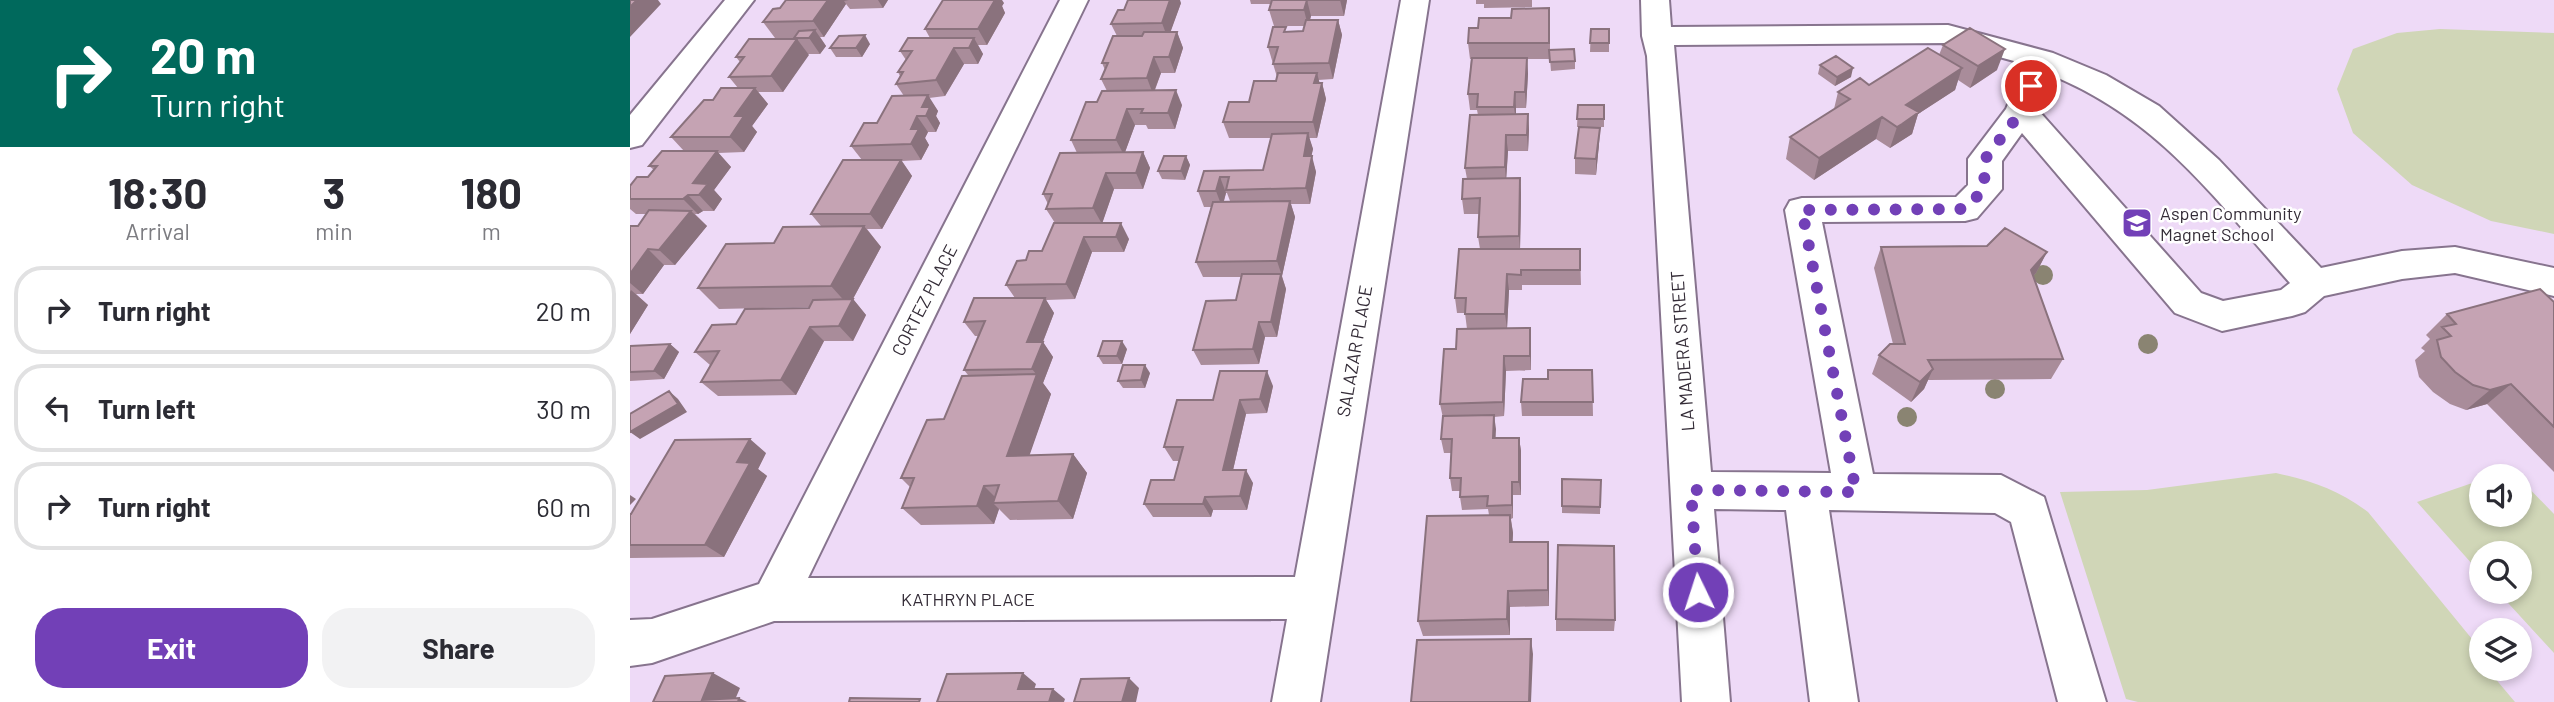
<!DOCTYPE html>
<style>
body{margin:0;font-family:Barlow,sans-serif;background:#f2f2f3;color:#2b2b33;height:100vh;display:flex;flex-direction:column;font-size:26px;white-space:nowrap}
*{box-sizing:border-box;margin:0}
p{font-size:23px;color:#7c7c81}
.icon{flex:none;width:38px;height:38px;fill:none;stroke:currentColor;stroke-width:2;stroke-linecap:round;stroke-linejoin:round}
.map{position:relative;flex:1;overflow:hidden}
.side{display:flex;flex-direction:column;background:#fff;width:630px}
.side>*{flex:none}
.hud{background:#00695c;color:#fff;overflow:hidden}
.controls{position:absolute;left:1839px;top:464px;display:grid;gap:14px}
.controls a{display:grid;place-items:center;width:63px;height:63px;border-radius:50%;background:#fff;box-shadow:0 4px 10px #0003;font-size:35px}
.pin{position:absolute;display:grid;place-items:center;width:60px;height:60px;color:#fff;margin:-30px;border:4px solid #fff;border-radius:50%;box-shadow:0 2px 7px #0007}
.me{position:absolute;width:77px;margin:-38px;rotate:356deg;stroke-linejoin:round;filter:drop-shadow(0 0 5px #0008)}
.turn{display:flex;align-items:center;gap:24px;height:147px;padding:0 35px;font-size:32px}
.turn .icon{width:91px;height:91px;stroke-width:2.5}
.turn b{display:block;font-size:49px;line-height:60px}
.eta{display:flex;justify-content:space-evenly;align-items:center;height:119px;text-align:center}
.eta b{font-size:42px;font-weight:700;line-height:49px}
.primary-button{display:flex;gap:14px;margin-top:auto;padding:14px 35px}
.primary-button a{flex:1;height:80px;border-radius:28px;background:#7240b7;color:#fff;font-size:28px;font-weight:700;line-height:80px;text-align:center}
.primary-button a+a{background:#f2f2f3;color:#2b2b33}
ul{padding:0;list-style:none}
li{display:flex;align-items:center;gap:21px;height:88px;margin:0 14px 10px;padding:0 21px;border:4px solid #e1e1e2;border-radius:28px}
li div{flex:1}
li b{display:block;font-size:26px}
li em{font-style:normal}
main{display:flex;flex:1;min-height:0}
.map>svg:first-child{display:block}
.green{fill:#d0d6b7}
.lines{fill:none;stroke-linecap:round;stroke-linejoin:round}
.minor-casing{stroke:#87748e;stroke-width:4}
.minor{fill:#fff;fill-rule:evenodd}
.tree{fill:#8a8472}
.wall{fill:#a98c9a;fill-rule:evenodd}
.shaded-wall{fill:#8a727d}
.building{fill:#c5a3b3;stroke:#8a727d;stroke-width:2}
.route{stroke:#7240b7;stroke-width:12;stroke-dasharray:0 21.6}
.labels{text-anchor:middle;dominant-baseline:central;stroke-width:5;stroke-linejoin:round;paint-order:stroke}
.poi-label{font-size:18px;fill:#342c37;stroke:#fff;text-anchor:start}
.street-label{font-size:18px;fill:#342c37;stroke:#fff}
</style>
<main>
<section class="side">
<div class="hud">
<div class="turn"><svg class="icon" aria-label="right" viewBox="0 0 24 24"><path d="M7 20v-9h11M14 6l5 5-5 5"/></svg><div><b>20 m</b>Turn right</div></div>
</div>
<div class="eta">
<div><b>18:30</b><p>Arrival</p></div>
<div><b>3</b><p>min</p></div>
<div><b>180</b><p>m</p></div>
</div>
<ul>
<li><svg class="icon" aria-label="right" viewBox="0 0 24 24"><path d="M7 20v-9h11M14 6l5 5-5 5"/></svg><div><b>Turn right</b></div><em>20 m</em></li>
<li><svg class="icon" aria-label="left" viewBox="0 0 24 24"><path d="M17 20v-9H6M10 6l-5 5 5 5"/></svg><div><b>Turn left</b></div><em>30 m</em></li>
<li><svg class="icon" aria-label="right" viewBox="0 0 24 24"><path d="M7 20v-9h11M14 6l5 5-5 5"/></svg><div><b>Turn right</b></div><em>60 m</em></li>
</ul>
<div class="primary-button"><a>Exit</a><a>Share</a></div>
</section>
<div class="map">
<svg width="1924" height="702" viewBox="0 0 1924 702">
<rect width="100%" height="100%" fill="#eedaf7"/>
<!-- green -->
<path class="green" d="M1810,29L1924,33V234L1861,221L1782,185L1723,133L1707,89L1723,49L1767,33Z
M1646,473C1681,481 1709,490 1738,512L1851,650L1852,668L1863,669L1858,670L1885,702H1508L1496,699L1430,492L1517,490Z
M1890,479L1924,514V653L1868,592H1890V553H1852L1851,574L1787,502L1851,480L1852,514H1890Z"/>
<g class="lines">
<!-- minor casing -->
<g class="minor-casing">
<path id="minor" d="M95,0H124L12,145L0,148V115Z
M430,0H458L178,578L665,577L771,0H799L690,702H642L657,619L144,621L22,663L0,666V620L22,619L129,584Z
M1011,0H1039L1041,27L1318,25L1423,53L1476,75L1529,106L1589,160L1691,268L1772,251L1825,247L1924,268V296L1825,273L1772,279L1694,296L1675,312L1662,316L1592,331L1545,313L1392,133L1372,161V189L1347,218L1335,221L1192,222L1243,474L1371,475L1414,497L1476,702H1428L1381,522L1365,513L1199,510L1228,702H1180L1156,510L1084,509L1100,702H1052L1017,56L1012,36ZM1318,43L1395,64L1376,109L1338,159V185L1326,197L1172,198L1160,201L1155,210L1201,473L1081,472L1044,45ZM1421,75C1529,119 1585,199 1660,283L1651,290L1593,301L1571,293L1408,110Z"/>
</g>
<!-- minor -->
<use href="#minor" class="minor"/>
</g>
<!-- trees -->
<g class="tree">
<circle cx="1413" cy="275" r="10"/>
<circle cx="1518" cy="344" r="10"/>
<circle cx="1365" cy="389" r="10"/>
<circle cx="1277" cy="417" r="10"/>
</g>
<!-- wall -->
<path class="wall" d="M156,0H258L253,8L220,9L216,4L194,37H190L196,46L190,54H178L153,92H128L138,104L122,126L127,132L114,152L88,153L101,167L84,190L92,199L84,211H73L68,214H65L77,226L45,265H34L13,294H6L18,305L0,334V226H8L16,214H6L0,209V186L18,177L24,170L19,166L54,151L41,137L83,100L108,88L99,77L110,62L106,57L164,39V38H145L133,22L150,8Z
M620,0H717L714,16H681L680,20H708L712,35L703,79L688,80L689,83H692L696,99L687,138H679L683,149L681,156L686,172L680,204H661L665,217L652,276L656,289L647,337H635L629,364L571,365L563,350L606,300L611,277H573L566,262L581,207H574L568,191L574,171L633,170L641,138H599L593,122L646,81L647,77L638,47L657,32L673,31L674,26H644L639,10L641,4H621ZM596,193H597L600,201H594Z
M846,0H902V7L854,8V4H846Z
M374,3L372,6L375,13L357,45H348L353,54L348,64H334L315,96L299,98L308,111L306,116L310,123L306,132H298L295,138L299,145L291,160L272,161L282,176L252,229H237L251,247L223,299L236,315L223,341H194L166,395L88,396L71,382L80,365L65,352L106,324L179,308L180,307L89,309L68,288L191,226L181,214L232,160L221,146L247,123L274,96L266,84L270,76L268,72L276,60L270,51L300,38L295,29Z
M551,3L540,32H547L553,48L545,73H531L525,90L552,105L545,129H518L516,125H505L495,152H513L520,168L513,189H484L472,223L499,239L494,252H462L445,299L416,300L424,313L413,342L423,357L413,383L421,394L399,455L443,454L457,473L443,519L380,520L369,509L364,524L291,525L272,508L280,487L271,478L314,419L338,375L334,370L348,336H345L334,322L385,298L376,285L396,260L412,251L425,223L416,209L418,204L413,194L447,153L441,140L477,91L471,79L475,70L472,63L487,36L481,24L494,10Z
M920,24V50L945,61V69L921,71L920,59H897L898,74L896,108H886V114H898L899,130L898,151H878L876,178H890L891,194L890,249H950L951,285H892V290H879L877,328L901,343V370L876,371L874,416L864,417L865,438H889L891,451V495H883V518L881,519L883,533L882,542L919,560V606L880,607V635L793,636L788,621L859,515L858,509L832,510L830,497V491H822L820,478L821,453H814L811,439L813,418L810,404L826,349L837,329L835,313H827L825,298L850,249L848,237L849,214H834L832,199L837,179L835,168L848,115L847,110H840L838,94L841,59H840L838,43Z
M961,29H979V52H960Z
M240,44L232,57H206L200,48Z
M1313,45L1367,70L1340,88L1328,80L1325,90L1288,114L1282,134L1260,148L1246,139L1184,180L1156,159L1160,137L1204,109L1208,92L1239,85L1309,55Z
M1190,65L1221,77L1205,86L1188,74Z
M948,105H974V127H947Z
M969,144L966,175L945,174V158Z
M556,156L560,165L555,180L532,179L528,171Z
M1251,247L1417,252L1406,273L1403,276L1433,359L1421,379L1298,380L1294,389L1281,402L1242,374L1249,355L1263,344L1244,268Z
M1924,302V472L1857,404L1836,410L1820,404L1803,392L1789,377L1785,360L1795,351L1791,348L1800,339L1796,335L1817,314Z
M40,344L49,352L34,379L0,381V346Z
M497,349L492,364H473L468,356Z
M962,370L963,416H892L891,402Z
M520,373L515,388H493L488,381Z
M643,386L637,413L616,414L603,470L623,483L617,510H583L581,517H523L514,504L544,480L549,461H543L534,447L583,400Z
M136,453L128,469L137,476L94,557L0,558V514Z
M971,480L970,514L932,513V506Z
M926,619L985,620L984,631H926Z"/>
<!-- shaded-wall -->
<path class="shaded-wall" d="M7,0H28L31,4L0,37V7Z
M198,0H219L214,1L216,4L194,37L183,21Z
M248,0H258L253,8Z
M361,0H372L374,3L372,6L375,13L357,45L348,29Z
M540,0H550L551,3L538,39L532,23Z
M677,0L681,16L678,26L674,10Z
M710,0H717L714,16Z
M708,20L712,35L703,79L699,63Z
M185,30L196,46L190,54L179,38Z
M547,32L553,48L545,73L539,57Z
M235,35L240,44L232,57L226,48Z
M344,38L353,54L348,64L339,48Z
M167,39L179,55L153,92L141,76Z
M324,48L334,64L315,96L306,80Z
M1375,49L1367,70L1340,88L1348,66Z
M524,57L531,73L523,94L517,78Z
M897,58L898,74L896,108L895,92Z
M1223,68L1221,77L1205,86L1207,77Z
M1332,68L1325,90L1288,114L1282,134L1260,148L1267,127L1276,105Z
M687,73L691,88L692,83L696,99L687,138L683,122L684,83Z
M125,88L138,104L122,126L127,132L114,152L100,137L105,116Z
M546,90L552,105L545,129L538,113Z
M885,92L886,108V122L884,107Z
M298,95L308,111L306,116L310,123L306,132L296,116L292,107Z
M497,109L505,125L494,155L486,140Z
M898,114L899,130L898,151L897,135Z
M287,116L298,132L295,138L299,145L291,160L281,144V129Z
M1252,117L1246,139L1184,180L1189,158Z
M970,128L969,144L966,175V159Z
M678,133L683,149L678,172L674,156Z
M876,135L878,151L876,183L875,167Z
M87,151L101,167L84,190L92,199L84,211L69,195L63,183Z
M513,152L520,168L513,189L506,173Z
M556,156L560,165L555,180L551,171Z
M682,156L686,172L680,204L676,188Z
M271,160L282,176L252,229L240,214Z
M476,173L484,189L472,224L463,208Z
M590,177L596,193L592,207L586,191Z
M890,178L891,194L890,251L889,236Z
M58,195L73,211L68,214L53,199Z
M660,201L665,217L652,276L647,261Z
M61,211L77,226L45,265L29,250Z
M491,223L499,239L494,252L486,237Z
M234,226L251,247L219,306L201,286Z
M454,237L462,252L445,299L436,284Z
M18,249L34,265L13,294L0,283V274Z
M1417,252L1406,273L1390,290L1401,270Z
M651,274L656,289L647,337L641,322Z
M877,274L879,290L877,329L875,314Z
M1,290L18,305L0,334V292Z
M415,298L424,313L410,349L413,342L423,357L413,383L421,394L393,474L377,456L406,374L402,369L397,342Z
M223,299L236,315L223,341L209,326Z
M629,322L635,337L629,364L623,349Z
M180,327L194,341L166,395L151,380Z
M900,328L901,343V370L900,356Z
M492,341L497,349L492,364L487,356Z
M40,344L49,352L34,379L24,371Z
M874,356L876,371L874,416L873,402Z
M515,365L520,373L515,388L511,380Z
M1303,369L1294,389L1281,402L1290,382Z
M637,371L643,386L637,413L630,399Z
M1881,384L1857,404L1836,410L1860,390Z
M39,391L48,399L57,412L10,439L0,432Z
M610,400L616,414L600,483L593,470Z
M864,415L866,429L865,452L863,438Z
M889,438L891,451V495L889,482Z
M120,439L136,453L128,469L137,476L94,557L75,545L107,462Z
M443,454L457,473L443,519L428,501Z
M616,470L623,483L617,510L610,496Z
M882,482L883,495V518L882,505Z
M354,486L370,502L363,503L369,509L364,524L347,506Z
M0,495L6,499L0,505Z
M575,497L583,510L581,517L573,504Z
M880,515L883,533L882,560L880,542Z
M918,542L919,560V606L918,590Z
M878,591L880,607V635L877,619Z
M901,639L903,654L901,702H899Z
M83,673L110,688L104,702L72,700Z
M393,673L406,684L401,699L388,689Z
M499,678L509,688L506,702H492Z
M423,689L435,699L434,702H419Z
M109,698L117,702H108Z"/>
<!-- building -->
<path class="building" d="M0,0H7L0,7Z
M156,0H198L183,21L133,22L143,9L150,8Z
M313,0H365L348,29H295Z
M498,0H540L532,23L481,24L488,10H494Z
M642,0H710H677L674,10H639Z
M919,8V43H838L839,28H848L849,18H881L882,9Z
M676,20H708L699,63L643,64L648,47H638L643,27H656L654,32L673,31Z
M1340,28L1375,49L1348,66L1313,45Z
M961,29H979V43H960Z
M185,30L179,38H164L169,31Z
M514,32H547L539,57H524L517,78L471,79L478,63H472L483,36H512Z
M235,35L226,48H200L209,36Z
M278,38H344L339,48H324L306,80L266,84L273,72H268L282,51H270Z
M119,39H167L141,76L99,77L114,57H106Z
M1298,48L1332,68L1276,105L1289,112L1272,124L1267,127L1252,117L1189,158L1160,137L1220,99L1208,92L1230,78L1239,85Z
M944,49L945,61L920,62L919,50Z
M1206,56L1223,68L1207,77L1190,65Z
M842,58H897L895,92H885L884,107H847L848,94H838Z
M648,73H687L684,83H692L683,122H593L599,102H619L624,81H646Z
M91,88H125L105,116H114L100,137H41L74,100H83Z
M546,90L538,113H511L513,109H497L486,140H441L456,102H467L472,91Z
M298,95L292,107H300L296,116H287L281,129H289L281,144L221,146L234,123H247L262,96Z
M948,105H974V119H947Z
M898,114L897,135H876L875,167L835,168L840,115Z
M949,127L970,128L966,159L945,158Z
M678,133L674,156H682L676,188L596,190L599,177H590L586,191H568L574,171L633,170L642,134Z
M32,151H87L63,183L78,184L69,195H58L53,199H0V186L7,177H18L27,166H19Z
M513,152L506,173H476L463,208L416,209L422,194H413L430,153Z
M534,156H556L551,171H528Z
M213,160H271L240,214H181Z
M890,178L889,236L848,237L850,198L832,199L833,179Z
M660,201L647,261L566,262L583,202Z
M19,210L61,211L29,250L18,249L0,274V226H8Z
M424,223H491L486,237H454L436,284L376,285L387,261L396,260L399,251H412Z
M234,226L201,286L68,288L96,244L144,243L153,227Z
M1375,228L1417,252L1401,270L1433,359L1298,360L1303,369L1290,382L1249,355L1260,344H1275L1251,247L1357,246Z
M829,249H950V270H891V275L877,274L875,314H835L836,298H825Z
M612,274H651L641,322H629L623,349L563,350L576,301L606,300Z
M1910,289L1924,302V427L1881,384L1860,390L1843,385L1825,372L1811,357L1807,340L1821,336L1812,327L1826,324L1817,314Z
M344,298H415L397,342H413L402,369L334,370L355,321L334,322Z
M223,299L209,326L180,327L151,380L71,382L89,351L65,352L82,325L106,324L115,309L179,308L183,300Z
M900,328V356H874L873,402L810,404L814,349H826L827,329Z
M473,341H492L487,356H468Z
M40,344L24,371L0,372V346Z
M493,365H515L511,380L488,381Z
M918,370H962L963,402H891L893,379H918Z
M590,371H637L630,399L610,400L593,470H616L610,496L575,497L573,504H514L521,480H544L553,447H534L547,400H583Z
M407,374L377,456L443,454L428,501L363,503L369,485L354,486L347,506L272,508L284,478H271L297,420L314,419L332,376Z
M39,391L48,404L0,432V414Z
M864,415L863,438H889V482H882V505L857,506L858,496L830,497L831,478H820L822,439H811L813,416Z
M120,439L107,462L120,463L75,545H0V514H1L45,440Z
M932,479L971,480L970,507L932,506Z
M880,515V542H918V590L878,591L877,619L788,621L797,516Z
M928,545L984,546L985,620L926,619Z
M901,639L899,702H781L787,640Z
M83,673L72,700L109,698L108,702H23L35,676Z
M393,673L388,689H423L419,702H307L317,674Z
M499,678L492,702H444L451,679Z
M220,698L290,699L289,702H219Z"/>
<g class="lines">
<!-- route -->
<path class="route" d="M1068,592L1061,490L1226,492L1172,210L1335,209L1354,189L1355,159L1391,112L1401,86"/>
</g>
<!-- icons -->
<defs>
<g id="school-square" transform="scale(1.575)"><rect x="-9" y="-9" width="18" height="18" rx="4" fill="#7240b7" stroke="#fff"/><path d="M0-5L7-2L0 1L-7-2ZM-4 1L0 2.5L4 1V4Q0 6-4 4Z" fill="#fff"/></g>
</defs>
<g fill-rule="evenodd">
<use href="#school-square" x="1507" y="223"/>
</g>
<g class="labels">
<!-- poi labels -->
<g class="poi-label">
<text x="1530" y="213">Aspen Community<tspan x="1530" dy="21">Magnet School</tspan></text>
</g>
<!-- street labels -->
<g class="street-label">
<text transform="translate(294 300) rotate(-63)">CORTEZ PLACE</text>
<text transform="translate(724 351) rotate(-80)">SALAZAR PLACE</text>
<text transform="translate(1052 351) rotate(-94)">LA MADERA STREET</text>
<text x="338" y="599">KATHRYN PLACE</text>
</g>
</g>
</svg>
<div class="controls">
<a><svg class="icon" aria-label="sound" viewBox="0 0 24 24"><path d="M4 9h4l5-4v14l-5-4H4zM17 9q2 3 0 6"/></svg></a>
<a><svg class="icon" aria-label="search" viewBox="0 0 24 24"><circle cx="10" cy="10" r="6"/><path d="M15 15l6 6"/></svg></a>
<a><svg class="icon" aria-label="layers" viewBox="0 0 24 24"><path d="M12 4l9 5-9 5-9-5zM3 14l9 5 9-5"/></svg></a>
</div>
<div class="pin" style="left:1401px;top:86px;background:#d93025"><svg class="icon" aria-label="arrive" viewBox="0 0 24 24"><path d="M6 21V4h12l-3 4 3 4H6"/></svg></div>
<svg class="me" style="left:1068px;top:592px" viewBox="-20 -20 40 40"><circle r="17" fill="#7240b7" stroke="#fff" stroke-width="3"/><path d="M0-11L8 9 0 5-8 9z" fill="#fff"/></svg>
</div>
</main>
